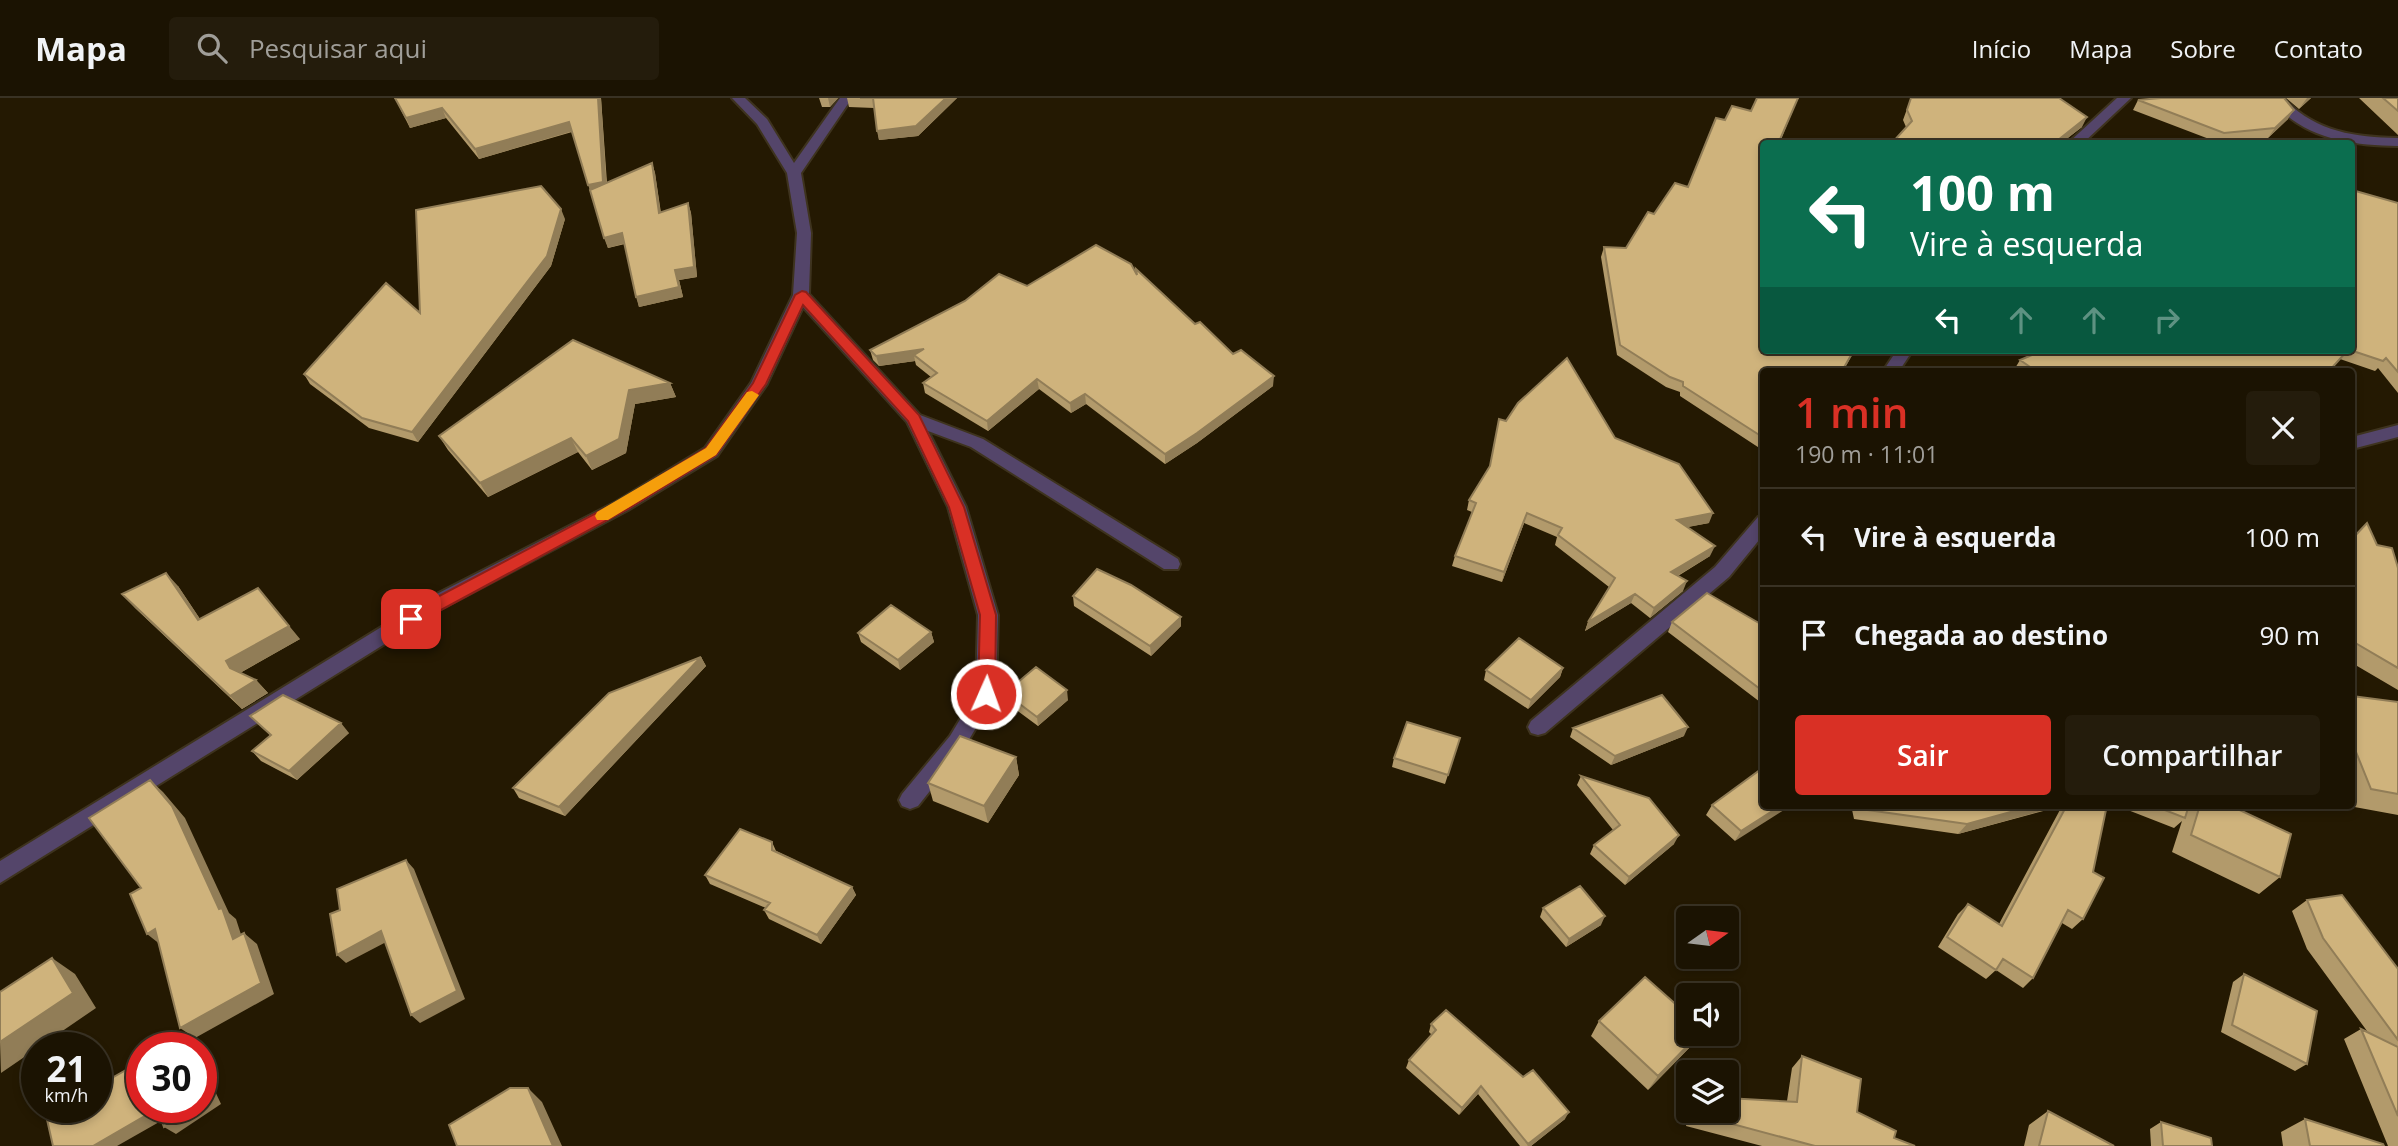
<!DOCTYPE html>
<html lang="pt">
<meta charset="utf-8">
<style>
body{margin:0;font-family:"Open Sans",sans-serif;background:#241c0c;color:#f1f3f6;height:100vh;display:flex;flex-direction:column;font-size:26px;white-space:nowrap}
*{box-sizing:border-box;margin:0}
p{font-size:23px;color:#a09e99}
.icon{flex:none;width:38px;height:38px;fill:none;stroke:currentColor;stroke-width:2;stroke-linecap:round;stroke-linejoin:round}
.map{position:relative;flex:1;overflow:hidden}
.side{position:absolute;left:1760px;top:270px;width:595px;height:441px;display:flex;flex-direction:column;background:#1b1302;border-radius:7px;box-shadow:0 4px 10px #0003,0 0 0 2px #393224}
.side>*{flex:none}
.top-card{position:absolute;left:1760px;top:42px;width:595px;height:214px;border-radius:7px;box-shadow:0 4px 10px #0003,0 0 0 2px #393224;background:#0b6e4f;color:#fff;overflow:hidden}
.needle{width:46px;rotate:76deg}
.tools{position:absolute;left:1676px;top:808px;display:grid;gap:14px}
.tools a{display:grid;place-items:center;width:63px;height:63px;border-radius:7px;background:#1b1302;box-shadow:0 4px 10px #0003,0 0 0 2px #393224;font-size:35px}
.speed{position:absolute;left:21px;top:934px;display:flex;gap:14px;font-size:35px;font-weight:700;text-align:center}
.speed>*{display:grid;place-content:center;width:91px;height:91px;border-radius:50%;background:#1b1302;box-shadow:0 4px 10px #0003,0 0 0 2px #393224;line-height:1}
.speed small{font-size:18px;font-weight:400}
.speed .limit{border:10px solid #d22;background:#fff;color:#111}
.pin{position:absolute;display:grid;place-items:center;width:60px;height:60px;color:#fff;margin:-30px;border-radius:14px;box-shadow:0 4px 10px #0006}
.me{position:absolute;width:77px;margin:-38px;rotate:2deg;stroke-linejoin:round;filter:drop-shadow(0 0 5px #0008)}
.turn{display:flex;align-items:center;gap:24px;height:147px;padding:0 35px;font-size:32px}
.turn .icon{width:91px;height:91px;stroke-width:2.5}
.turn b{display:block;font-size:49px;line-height:60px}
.lanes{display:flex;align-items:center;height:66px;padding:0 35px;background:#0003;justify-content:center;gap:35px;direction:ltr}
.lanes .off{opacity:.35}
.round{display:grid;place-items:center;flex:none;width:74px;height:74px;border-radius:7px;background:#241c0c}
.headline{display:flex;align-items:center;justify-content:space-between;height:119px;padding:0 35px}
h1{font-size:42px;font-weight:600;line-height:52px;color:#d93025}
.cta{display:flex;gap:14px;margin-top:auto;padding:14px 35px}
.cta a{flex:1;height:80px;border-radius:7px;background:#d93025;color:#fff;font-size:28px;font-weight:600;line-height:80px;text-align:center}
.cta a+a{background:#241c0c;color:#f1f3f6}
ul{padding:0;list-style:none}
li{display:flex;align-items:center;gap:21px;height:98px;padding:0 35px;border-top:2px solid #393224}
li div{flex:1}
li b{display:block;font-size:26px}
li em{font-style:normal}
header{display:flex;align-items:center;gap:42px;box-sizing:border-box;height:98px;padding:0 35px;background:#1b1302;border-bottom:2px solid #393224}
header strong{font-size:33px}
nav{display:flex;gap:38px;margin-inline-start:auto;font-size:24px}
.search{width:490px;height:63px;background:#241c0c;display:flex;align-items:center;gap:18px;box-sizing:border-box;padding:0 24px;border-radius:7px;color:#a09e99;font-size:26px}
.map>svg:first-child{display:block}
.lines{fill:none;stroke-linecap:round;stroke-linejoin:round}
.minor-casing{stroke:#3e331e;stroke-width:4}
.minor{fill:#54456a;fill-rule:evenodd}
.wall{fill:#b29a6b}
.shaded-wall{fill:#917d57}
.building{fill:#cfb37c;stroke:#917d57;stroke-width:2}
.route{fill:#d93025;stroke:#8d1f18;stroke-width:2}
.slow{fill:#f59e0b}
</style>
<header>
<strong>Mapa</strong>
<div class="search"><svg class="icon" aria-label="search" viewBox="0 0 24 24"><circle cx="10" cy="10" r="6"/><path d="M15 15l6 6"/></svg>Pesquisar aqui</div>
<nav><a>Início</a><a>Mapa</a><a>Sobre</a><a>Contato</a></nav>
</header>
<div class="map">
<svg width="2398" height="1048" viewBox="0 0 2398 1048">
<rect width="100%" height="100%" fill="#241902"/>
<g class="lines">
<!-- minor casing -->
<g class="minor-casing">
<path id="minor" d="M732,0H745L767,21L794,65L840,0H852L801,75L811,135L809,196L920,317L983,341L1178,461L1180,466L1178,471H1164L971,349L928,333L966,409L998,517L996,596L964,650L918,708L910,711L902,708L899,702L902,696L950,638L976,595L978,517L948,409L907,324L803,209L767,286L717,358L628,412L441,511L0,785V763L427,501L616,404L705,350L751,285L793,197L797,135L787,75L757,26Z
M2117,0H2131L2082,46H2067Z
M2270,0H2283C2316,34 2353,39 2398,40V48C2349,47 2302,41 2270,0Z
M1897,252H1913L1899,273H1883Z
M2398,327V339L2352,351V339Z
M1764,418V436L1729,479L1545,635L1538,637L1531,635L1528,629L1531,623L1715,469L1758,419Z"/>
</g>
<!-- minor -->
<use href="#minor" class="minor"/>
</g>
<!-- wall -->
<path class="wall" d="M395,0H601L607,85L652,65L655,75L661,115L688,105L691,115L697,179L679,182L683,199L639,209L625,146L608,150L572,34L479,61L446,20L410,30Z
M819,0H838L830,9H822Z
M847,0H957L918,38L879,42L874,10L849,9Z
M1757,0H1798L1779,46H1764V252H1855L1843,273H1764V353L1680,298V294L1666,289L1617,257L1601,159L1604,149L1626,150L1654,116L1688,89L1725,22L1751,13Z
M1911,0H2059L2082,29L2060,46H1891L1906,29L1903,22Z
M2286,0H2311L2299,11Z
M2359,0H2398V37Z
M2138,2L2288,21L2268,40L2217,44L2133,12Z
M2398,105V295L2378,270L2375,273L2340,261L2330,273H2016L2014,272L2020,262L2040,254L2036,252H2352Z
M565,121L551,168L418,344L369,330L310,286L304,276L420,215Z
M1136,176L1195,226L1273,288L1197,345L1165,366L1086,306L1071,315L1039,291L988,333L925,295L923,285L931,279L916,267L915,263L879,268L873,262L870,252L1027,188Z
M670,285L676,299L635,306L626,355L592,372L578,354L488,399L448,352L439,338Z
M1615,340L1709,425L1687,429L1710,458L1678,478L1683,493L1650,520L1631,505L1585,533L1588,524L1609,489L1555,447L1557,439L1524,425L1502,484L1452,468L1455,458L1472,414L1467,412L1469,402Z
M2367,425L2377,447L2398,470V592L2352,565V440Z
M178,488L200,521L300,541L240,575L256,582L268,595L242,611L135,510L122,496Z
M1073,498L1181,519V528L1151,558L1074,508Z
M1672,524L1764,528V607L1668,534Z
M931,534L934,544L900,572L861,544L858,535Z
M701,559L706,568L565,718L519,700L513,690Z
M1563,570L1560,579L1528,611L1484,582L1486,572Z
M1005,595L1068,602L1038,628L1007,605Z
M2352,598L2398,604V717L2349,708V707H2352Z
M250,618L349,635L297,682L261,663L252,653L270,637Z
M1573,630L1684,638L1611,667L1570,639Z
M1457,649L1445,686L1392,669L1394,660Z
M1016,659L1019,677L988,725L933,703L928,685Z
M1581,678L1674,746L1625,787L1590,756L1594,747L1613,732L1577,687Z
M1712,707H1764L1735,743L1706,717Z
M1851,707H2107L2083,821L2072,831L2062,825L2033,880L2023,890L1996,872L1986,881L1938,849L1958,816L1968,806L1999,826L2062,708L1958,736L1854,721Z
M2115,707H2189L2188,710L2191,707H2229L2280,779L2259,796L2172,754L2182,723L2174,730Z
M772,744L776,753L852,789L856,797L821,846L769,821L764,812L766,810L710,786L705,777Z
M2307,802L2398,871V1048H2388L2344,941L2361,931L2367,933L2307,851L2292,813Z
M1543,810L1601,827L1566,849L1540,819Z
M2244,876L2307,966L2295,973L2221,934L2233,884Z
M1599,923L1693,946L1648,992L1591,938Z
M1431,926L1565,1021L1531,1048H1520L1478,996L1459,1017L1406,970L1409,962L1432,937L1429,934Z
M1802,958L1857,1014L1894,1040L1915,1048H1762L1686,1028L1689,1010V1013H1727L1787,1003L1792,970Z
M2048,1013L2114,1048H2024L2029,1027Z
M2305,1021L2384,1048H2283L2281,1034Z
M2161,1024L2212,1048H2151L2150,1031Z"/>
<!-- shaded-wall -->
<path class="shaded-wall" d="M598,0H601L607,94L592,97L588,87Z
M828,0H838L830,9Z
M946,0H957L918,38L879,42L877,33Z
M2307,0H2311L2299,11Z
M442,10L446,20L410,30L406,20Z
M2294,12L2288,21L2268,40L2275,30Z
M2087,19L2082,29L2060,46H2053Z
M569,24L573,33L479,61L475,51Z
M652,65L655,75L662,125L659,115Z
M688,105L691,115L697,179L679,182L683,199L639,209L636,199L675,172Z
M561,111L565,121L551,168L418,344L412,334Z
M622,135L626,145L608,150L604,140Z
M924,251L914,257L915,263L879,268L876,258Z
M1274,278L1273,288L1197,345L1165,366V356Z
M1037,281L1039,291L988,333L987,323Z
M670,285L676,299L635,306L626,355L592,372L586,358L629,292Z
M1085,296L1086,306L1071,315L1070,305Z
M571,340L578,354L488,399L480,385Z
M1527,415L1524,425L1502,484L1504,474Z
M1713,415L1709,425L1673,432L1677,422Z
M1715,448L1710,458L1667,484L1671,474Z
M166,475L178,488L210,536L198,522Z
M1687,483L1683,493L1650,520L1654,510Z
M258,490L300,541L238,576L230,570L226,563Z
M1635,496L1631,505L1585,533L1588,524Z
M1181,519V528L1151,558L1150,548Z
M931,534L934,544L900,572L898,562Z
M701,559L706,568L565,718L559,709Z
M1563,570L1560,579L1528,611L1531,602Z
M256,582L268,595L242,611L230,598Z
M1067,592L1068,602L1038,628L1037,619Z
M341,625L349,635L297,682L289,673Z
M1688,629L1684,638L1611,667L1615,658Z
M1016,659L1019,677L988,725L984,708Z
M150,682L163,694L185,720L229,815L236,821L246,852L233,841L219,811Z
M1782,707H1792L1735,743L1741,733Z
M2036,707H2063L1958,736L1967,726Z
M1679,737L1674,746L1625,787L1629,779Z
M406,762L414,771L465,901L420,925L411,917Z
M852,789L856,797L821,846L817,837Z
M1605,818L1601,827L1566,849L1569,841Z
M155,831L161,847L147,836Z
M381,833L390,842L346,865L337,857Z
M244,835L257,846L274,896L195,940L180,930Z
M52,860L75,876L96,910L1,975L0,944Z
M1699,936H1700L1693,946L1648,992L1658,978Z
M183,939L194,947L196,950H188Z
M201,963L221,1006L176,1036L164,1029L193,1010H201Z
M1481,988L1478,996L1459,1017L1462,1010Z
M528,990L542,1004L562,1048H553Z
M157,1011L168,1019L117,1048H93Z
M1569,1014L1565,1021L1531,1048H1527Z"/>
<!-- building -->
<path class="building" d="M395,0H598L603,84L588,87L569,24L475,51L442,10L406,20Z
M860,0H946L916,28L877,33L873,0Z
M1757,0H1798L1778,46H1764V252H1854L1842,273H1764V340L1683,288V284L1670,279L1620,247L1604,149L1626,150L1648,114L1654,116L1675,85L1688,89L1716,20L1725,22L1732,8L1751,13Z
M1911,0H2059L2087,19L2053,46H1891L1912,23L1907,12Z
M2161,0H2284L2294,12L2275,30L2224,35L2138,2Z
M2383,0H2398V13Z
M652,65L659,115L688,105L694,169L675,172L679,189L636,199L622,135L604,140L590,92Z
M541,88L561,111L547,158L412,334L362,320L304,276L386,185L420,215L416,112Z
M2352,92L2398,105V274L2386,260L2383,263L2350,252H2352Z
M1096,147L1131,166L1137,177L1136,171L1195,226L1200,224L1233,256L1241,252L1274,278L1197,335L1165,356L1085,296L1070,305L1037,281L987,323L923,285L937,275L914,257L924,251L876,258L870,252L965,203L999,176L1027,188Z
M573,242L670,285L629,292L619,341L586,358L571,340L480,385L439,338Z
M2044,252H2348L2329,273H2036L2020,262Z
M1567,260L1615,340L1679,366L1713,415L1677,422L1715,448L1671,474L1687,483L1654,510L1635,496L1588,524L1615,480L1558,437L1562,430L1527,415L1504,474L1455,458L1476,405L1469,402L1490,368L1499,321L1506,323L1518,305Z
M2367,425L2377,447L2392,450L2398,470V570L2352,543V441Z
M1097,471L1131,487L1181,519L1150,548L1073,498Z
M166,475L198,522L258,490L289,528L226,563L230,570L256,582L230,598L122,496Z
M1707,495L1764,528V594L1672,524Z
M891,507L931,534L898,562L858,535Z
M1519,540L1563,570L1531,602L1486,572Z
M701,559L559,709L513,690L609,595Z
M1036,569L1067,592L1037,619L1005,595Z
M283,597L341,625L289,673L252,653L271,637L250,618Z
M1662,597L1688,629L1615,658L1573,630Z
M2352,598L2398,604V696L2371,691L2352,644Z
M1407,624L1460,640L1448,677L1394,660Z
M960,638L1016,659L984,708L928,685Z
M1764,669V707H1782L1741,733L1712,707Z
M1581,678L1649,700L1679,737L1629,779L1594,747L1620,727Z
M150,682L172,708L219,811L222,810L233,841L244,835L261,885L180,930L155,831L147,836L130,796L141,790L89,720Z
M1860,707H2036L1967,726L1861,711Z
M2067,707H2107L2093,774L2104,780L2083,821L2068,812L2033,880L2003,861L1996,872L1947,839L1968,806L2002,828Z
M2152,707H2189L2185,720Z
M2200,707H2229L2291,736L2280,779L2191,737Z
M740,731L772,744V752L852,789L817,837L764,812L770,805L705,777Z
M406,762L457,893L411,917L381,833L337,857L330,816L340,812L337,791Z
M1580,788L1605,818L1569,841L1543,810Z
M2342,797L2398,871V942L2323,840L2307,802Z
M52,860L73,895L0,944V894Z
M2244,876L2317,913L2307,966L2232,927Z
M1645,879L1689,918V936H1699L1658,978L1599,923Z
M1446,912L1523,979L1533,972L1569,1014L1528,1046L1481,988L1462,1010L1409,962L1436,932L1431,926Z
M2361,931L2398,949V1018Z
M183,939L188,950H164Z
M1802,958L1861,981L1857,1014L1896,1033L1894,1040L1915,1048H1815L1695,1016V1013H1727V1000L1797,1004Z
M142,963V1010H193L164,1029L157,1011L93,1048H53L46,1017L59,1010H96V989Z
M201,980L210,999L201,1004Z
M510,990H528L553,1048H457L449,1027Z
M2048,1013L2114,1048H2039Z
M2305,1021L2383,1046L2384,1048H2310Z
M2161,1024L2211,1040L2212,1048H2163Z"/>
<!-- route -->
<path class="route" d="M802,193L806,194L919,317L964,409L996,517L995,596L992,601H980L978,596L980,517L949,409L908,323L803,207L766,286L716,357L628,411L417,525H405L403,521L405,516L617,404L706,350L753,285L795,197Z"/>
<!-- slow -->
<path class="slow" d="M752,293L759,297L716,357L608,422H597L595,418L597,414L706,350L747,294Z"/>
</svg>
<div class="tools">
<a><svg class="needle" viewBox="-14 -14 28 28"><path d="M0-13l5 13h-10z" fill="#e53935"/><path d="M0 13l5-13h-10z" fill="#a09e99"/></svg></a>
<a><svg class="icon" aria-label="sound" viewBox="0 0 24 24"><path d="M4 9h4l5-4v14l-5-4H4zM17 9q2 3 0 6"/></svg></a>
<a><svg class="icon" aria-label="layers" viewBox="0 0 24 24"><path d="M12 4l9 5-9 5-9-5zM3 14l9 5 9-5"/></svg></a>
</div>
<div class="speed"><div>21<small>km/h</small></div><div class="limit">30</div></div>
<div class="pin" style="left:411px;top:521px;background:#d93025"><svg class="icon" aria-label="arrive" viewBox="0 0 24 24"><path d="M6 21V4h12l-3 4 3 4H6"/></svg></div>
<svg class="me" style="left:986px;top:596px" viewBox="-20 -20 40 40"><circle r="17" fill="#d93025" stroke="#fff" stroke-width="3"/><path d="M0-11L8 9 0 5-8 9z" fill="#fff"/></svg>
<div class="top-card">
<div class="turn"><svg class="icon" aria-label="left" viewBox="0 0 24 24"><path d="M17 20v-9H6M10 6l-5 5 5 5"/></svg><div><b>100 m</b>Vire à esquerda</div></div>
<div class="lanes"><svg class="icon" aria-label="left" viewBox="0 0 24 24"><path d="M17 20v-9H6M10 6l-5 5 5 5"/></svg><svg class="icon off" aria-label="ahead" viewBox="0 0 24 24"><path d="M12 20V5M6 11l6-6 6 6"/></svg><svg class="icon off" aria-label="ahead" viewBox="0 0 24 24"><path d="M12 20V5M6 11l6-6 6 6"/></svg><svg class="icon off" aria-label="right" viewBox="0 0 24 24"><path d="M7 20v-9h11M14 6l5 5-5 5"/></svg></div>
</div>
<section class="side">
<div class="headline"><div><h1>1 min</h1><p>190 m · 11:01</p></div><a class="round"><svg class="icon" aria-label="close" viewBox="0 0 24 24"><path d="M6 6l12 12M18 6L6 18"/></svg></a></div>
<ul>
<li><svg class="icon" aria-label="left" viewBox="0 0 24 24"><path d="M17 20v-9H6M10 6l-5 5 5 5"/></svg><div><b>Vire à esquerda</b></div><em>100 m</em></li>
<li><svg class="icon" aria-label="arrive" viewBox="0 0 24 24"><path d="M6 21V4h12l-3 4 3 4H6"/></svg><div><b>Chegada ao destino</b></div><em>90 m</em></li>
</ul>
<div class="cta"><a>Sair</a><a>Compartilhar</a></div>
</section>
</div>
